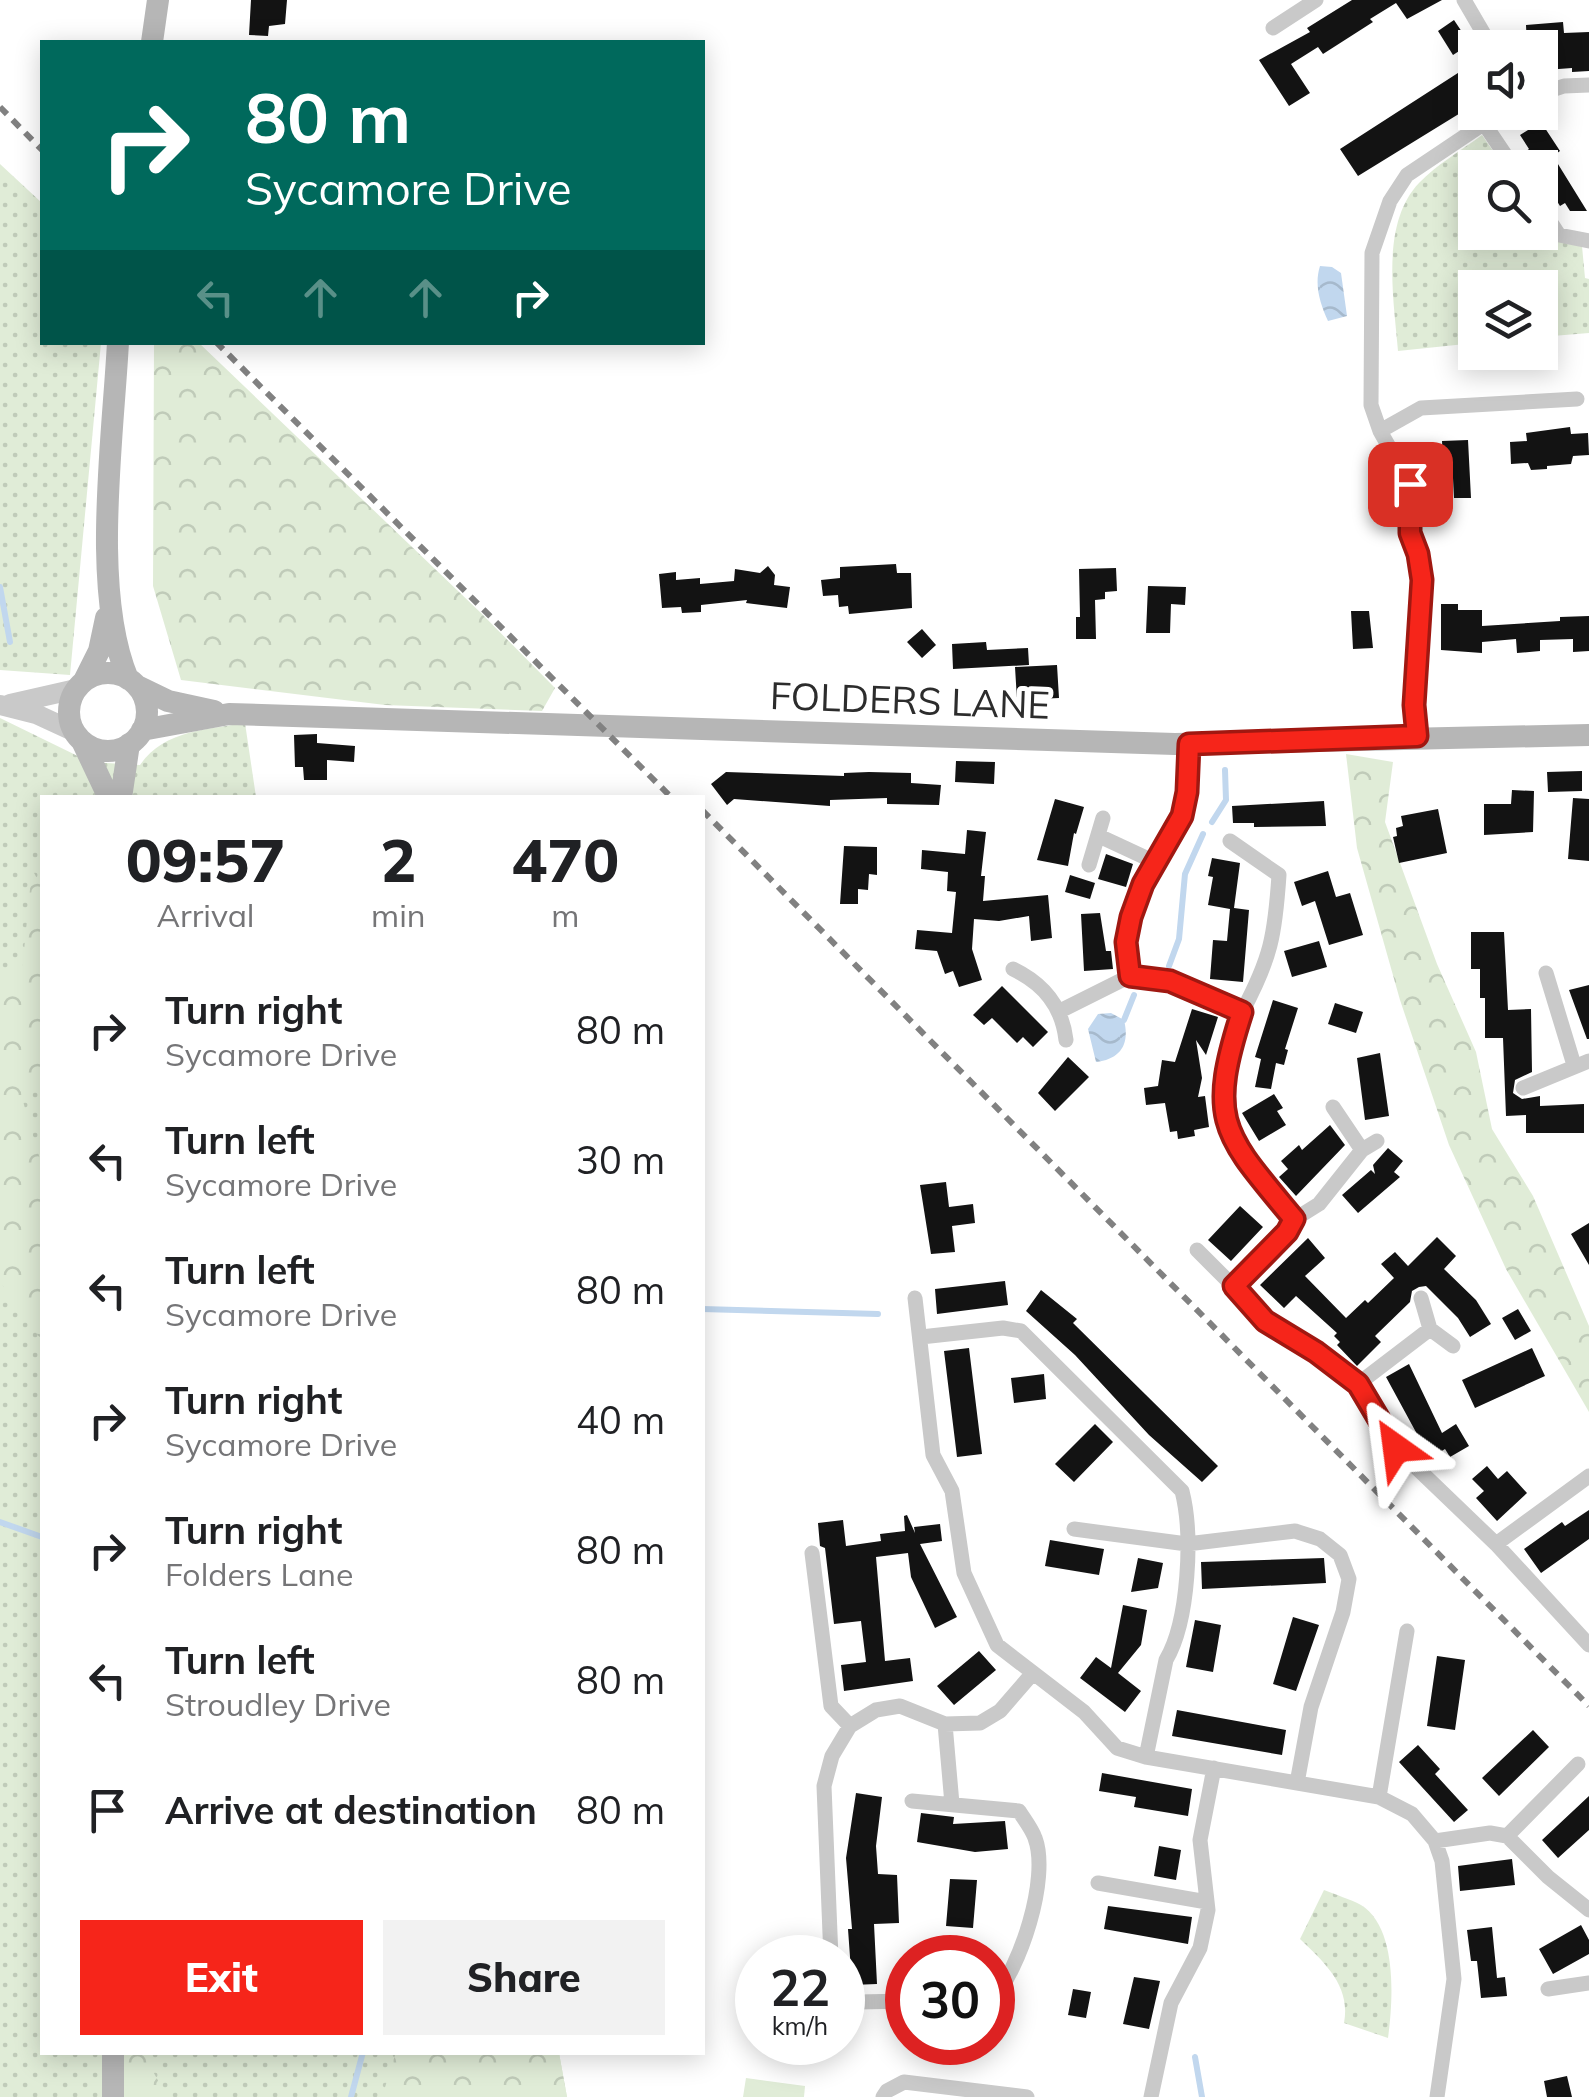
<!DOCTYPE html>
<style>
body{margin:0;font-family:Mulish,sans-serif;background:#f2f2f2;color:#202124;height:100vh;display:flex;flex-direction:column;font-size:38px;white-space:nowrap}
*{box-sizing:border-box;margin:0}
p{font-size:32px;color:#757577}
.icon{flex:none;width:55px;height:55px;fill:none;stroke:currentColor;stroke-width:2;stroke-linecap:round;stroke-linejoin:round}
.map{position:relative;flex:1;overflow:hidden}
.panel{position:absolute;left:40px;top:795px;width:665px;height:1260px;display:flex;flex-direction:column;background:#fff;border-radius:0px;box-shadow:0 5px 25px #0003}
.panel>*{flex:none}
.guide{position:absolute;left:40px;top:40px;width:665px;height:305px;border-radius:0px;box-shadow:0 5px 25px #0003;background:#00695c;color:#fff;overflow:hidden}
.fabs{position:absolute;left:1458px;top:30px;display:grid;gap:20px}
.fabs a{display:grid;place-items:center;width:100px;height:100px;border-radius:0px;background:#fff;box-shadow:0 5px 25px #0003;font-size:50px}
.speed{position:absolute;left:735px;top:1935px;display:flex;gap:20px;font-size:50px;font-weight:700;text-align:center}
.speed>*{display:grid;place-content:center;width:130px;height:130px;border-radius:50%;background:#fff;box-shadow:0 5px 25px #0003;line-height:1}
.speed small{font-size:25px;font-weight:400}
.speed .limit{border:15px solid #d22;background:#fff;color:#111}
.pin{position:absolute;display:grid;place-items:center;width:85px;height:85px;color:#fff;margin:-42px;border-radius:20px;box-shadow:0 5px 15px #0006}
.me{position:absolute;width:110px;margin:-55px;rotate:329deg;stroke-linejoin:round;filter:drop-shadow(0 0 8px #0008)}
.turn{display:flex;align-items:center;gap:35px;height:210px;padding:0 40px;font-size:45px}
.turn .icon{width:130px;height:130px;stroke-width:2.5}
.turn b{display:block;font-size:70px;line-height:85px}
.lanes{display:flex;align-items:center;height:95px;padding:0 40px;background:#0003;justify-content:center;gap:50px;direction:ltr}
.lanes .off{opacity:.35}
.eta{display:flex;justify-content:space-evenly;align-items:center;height:170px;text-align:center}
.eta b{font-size:60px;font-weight:800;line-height:70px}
.cta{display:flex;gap:20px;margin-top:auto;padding:20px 40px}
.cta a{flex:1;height:115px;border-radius:0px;background:#f6251a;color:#fff;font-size:40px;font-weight:800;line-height:115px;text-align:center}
.cta a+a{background:#f2f2f2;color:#202124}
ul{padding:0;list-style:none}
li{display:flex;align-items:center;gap:30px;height:130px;padding:0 40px}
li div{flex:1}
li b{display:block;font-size:38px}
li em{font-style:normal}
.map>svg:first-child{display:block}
.grass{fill:url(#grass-dots)}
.forest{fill:url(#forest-crowns)}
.pitch{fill:#e0ecd7}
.water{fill:url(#water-waves)}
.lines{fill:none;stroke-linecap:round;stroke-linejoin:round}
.stream{stroke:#c1d7ee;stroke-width:6}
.building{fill:#131313}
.minor{stroke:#c9c9c9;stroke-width:15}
.tertiary{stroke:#c9c9c9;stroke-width:20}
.secondary{stroke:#b6b6b6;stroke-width:22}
.rail{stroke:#818181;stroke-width:6;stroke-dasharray:10 8;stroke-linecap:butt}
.route-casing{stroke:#a01811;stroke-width:25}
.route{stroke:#f6251a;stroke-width:18}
.labels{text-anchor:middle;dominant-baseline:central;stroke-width:10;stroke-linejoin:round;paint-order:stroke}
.street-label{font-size:38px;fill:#2c2c2c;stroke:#fff}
</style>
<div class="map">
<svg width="1589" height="2097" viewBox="0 0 1589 2097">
<defs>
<pattern id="grass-dots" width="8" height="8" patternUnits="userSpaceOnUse" patternTransform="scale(2.5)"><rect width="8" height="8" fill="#e0ecd7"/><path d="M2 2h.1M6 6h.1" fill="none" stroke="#c0cbb9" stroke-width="1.8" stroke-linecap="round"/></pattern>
<pattern id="forest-crowns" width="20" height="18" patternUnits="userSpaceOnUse" patternTransform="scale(2.5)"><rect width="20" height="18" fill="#e0ecd7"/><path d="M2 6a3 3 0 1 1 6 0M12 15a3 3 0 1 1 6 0" fill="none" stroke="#c0cbb9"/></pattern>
<pattern id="water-waves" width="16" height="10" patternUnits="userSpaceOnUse" patternTransform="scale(2.5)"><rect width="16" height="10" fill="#c1d7ee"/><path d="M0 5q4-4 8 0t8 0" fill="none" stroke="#a6b9cc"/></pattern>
</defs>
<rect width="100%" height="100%" fill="#fff"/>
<!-- grass -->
<path class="grass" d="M1482,135L1502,164V167L1475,168V232H1540V223L1553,238L1582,246L1585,278L1589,279V333L1540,337V288H1475V343L1398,351C1394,300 1380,224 1419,183C1436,165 1462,150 1482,135Z
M0,164L42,203V342L101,343L70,675L0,670Z
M0,718L90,762L140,765C164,730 206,730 245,723L256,797L42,798V2052L559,2053L567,2097H0Z
M1324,1890C1336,1895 1350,1899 1361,1905C1398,1928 1393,2001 1388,2038L1344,2023C1351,1986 1325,1963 1300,1939Z"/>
<!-- forest -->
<path class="forest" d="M154,343H199L481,613L555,688L542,711L385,705L181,680L153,586Z
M1346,754L1393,762L1385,822L1437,964L1476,1052L1492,1129L1533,1196L1589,1326V1412L1506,1269L1449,1145L1400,1000L1357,848Z
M32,869L42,888V1075L22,1098L42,1166V1341L0,1282V972L22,971Z
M396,2052L559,2053L567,2097H382Z
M121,2053H143L167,2097H121Z"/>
<!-- pitch -->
<path class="pitch" d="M746,2078L805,2086L804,2097H743Z"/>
<!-- water -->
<path class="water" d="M1320,266L1332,267L1341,273L1347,316L1328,321C1320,303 1314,285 1320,266Z
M1111,1013L1124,1020C1130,1044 1121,1059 1096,1062L1088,1029L1098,1014Z"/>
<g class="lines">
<!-- stream -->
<path class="stream" d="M0,587L10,642
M1212,822L1226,800L1225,770
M1169,966L1179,939L1185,874L1203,834
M1124,1020L1134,995
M702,1309L878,1314
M0,1522L42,1537
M1195,2057L1202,2097
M351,2097L363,2052"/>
</g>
<!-- building -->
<path class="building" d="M251,0H287L285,24L269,26L268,36L249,35Z
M1352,0H1442L1407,19L1396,3L1370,19L1373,22L1323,54L1318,47L1291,64L1310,93L1289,106L1259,60L1310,32L1307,28Z
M1454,20L1470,44L1453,55L1438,31Z
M1563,22L1564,33L1589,32V71L1572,72V68L1545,70L1544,50L1527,48L1526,25Z
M1475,62V104L1358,176L1340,149Z
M1541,122L1560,151L1553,156L1587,211H1570L1565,203L1560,206L1540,174V168L1535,167L1525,152L1529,149L1520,135Z
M1570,427L1571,434L1588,433L1589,455L1573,456L1571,464L1547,466V469L1531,470L1528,463L1511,464L1510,442L1527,441L1526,433Z
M1468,440L1471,498H1454L1453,478L1444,479L1442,441Z
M896,564L897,573H911L912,608L849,614L848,606L839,607L838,595L823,596L821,580L840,578V567Z
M768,566L775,575L774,585L790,587L787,608L746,603L747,600L701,605V612L682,613L681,607L662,608L659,574L676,572V580L700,578V584L734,581L735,569L760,573Z
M1116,568L1117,591L1105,592V599L1095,600L1096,639H1076V617H1080L1079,569Z
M1148,586L1186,587L1185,605L1171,604L1170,633H1146Z
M1441,604H1458V610H1482V626L1560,621V617L1589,616V651L1573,652V639L1540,640V651L1517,653L1516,639L1482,642V653L1441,650Z
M1351,611H1369L1373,648L1353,649Z
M922,629L936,645L922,658L907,642Z
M986,642L987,650L1028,648L1029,665L953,669L952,644Z
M1057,665L1059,698L1017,700L1015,667Z
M317,734V743L355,746L354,762L327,760V780H304L303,767H295L294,735Z
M956,761L995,762L994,784L955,782Z
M1582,771V791L1548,792L1547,772Z
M726,772L844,776V773L869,772L911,773V783L941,785L939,805L887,804V798L830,800V806L734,799L727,805L711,784Z
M1512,790L1534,791L1533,832L1484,835V804H1511Z
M1573,798L1589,799V861L1568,859Z
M1055,799L1084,807L1076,834L1074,833L1068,866L1037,860Z
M1324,801L1326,826L1254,827V823H1233L1232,806Z
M1438,809L1447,853L1399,863L1393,837L1397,836L1396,828L1403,826L1401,816Z
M967,830L986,832L981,876H985L983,901L1048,895L1052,938L1031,941L1029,916L999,921L974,919L972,949L982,980L959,987L953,971L945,974L937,951L915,949L917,930L952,933L956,892L947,891L948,872L921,869L922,850L965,854Z
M844,846L877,847V875L869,874L868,890L858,889V904H840Z
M1106,854L1133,864L1126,887L1098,879Z
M1212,858L1240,863L1234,908L1249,910L1243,982L1210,979L1213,940L1227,941L1230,909L1208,905L1213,877L1208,876Z
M1328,871L1336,897L1350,893L1363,935L1329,945L1315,901L1302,906L1294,882Z
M1070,875L1095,883L1090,899L1065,892Z
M1100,913L1106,951H1111L1113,969L1084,971L1081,914Z
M1471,932H1504L1508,1010L1531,1009L1532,1072L1515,1080L1513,1093L1522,1099L1540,1096V1106L1584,1104V1133H1526V1115L1506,1116L1503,1038H1485V998H1480V969H1471Z
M1319,941L1327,967L1292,977L1284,951Z
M1589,985V1039H1587L1569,990Z
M1002,986L1048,1032L1033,1047L1023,1037L1017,1043L992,1018L984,1025L973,1015Z
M1273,1000L1298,1008L1285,1049L1288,1050L1284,1065L1276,1063L1271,1089L1255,1087L1261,1059L1255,1057Z
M1335,1003L1363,1012L1356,1033L1328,1024Z
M1192,1009L1218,1017L1206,1055L1196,1040L1202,1078L1198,1097L1205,1096L1209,1127L1194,1130L1195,1136L1178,1139L1177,1131L1170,1132L1165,1103L1146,1105L1144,1088L1158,1086L1162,1060L1175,1062Z
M1380,1053L1389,1116L1365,1120L1357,1058Z
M1068,1057L1089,1077L1055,1111L1038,1093Z
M1274,1094L1283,1108L1277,1111L1286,1125L1259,1141L1242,1113Z
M1330,1125L1345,1145L1296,1196L1279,1177L1288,1169L1281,1161L1299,1145L1302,1150Z
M1388,1148L1403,1161L1394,1172L1400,1177L1358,1213L1342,1195L1371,1170L1375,1174L1373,1165Z
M946,1182L949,1207L973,1204L975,1223L952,1226L955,1252L931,1254L920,1185Z
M1240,1206L1263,1227L1231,1261L1208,1240Z
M1589,1223V1265L1571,1234Z
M1437,1237L1456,1256L1444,1269L1476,1300L1491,1324L1470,1337L1458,1318L1426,1286L1419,1287L1412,1291L1410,1302L1375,1336L1381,1342L1357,1366L1337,1345L1340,1342L1334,1336L1337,1333L1296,1296L1284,1308L1260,1285L1308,1238L1325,1258L1305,1276L1346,1318L1365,1300L1368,1303L1394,1278L1381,1264L1395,1252L1408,1266Z
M1005,1281L1008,1305L937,1314L935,1289Z
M1041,1290L1077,1319L1073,1323L1218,1466L1202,1482L1149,1435L1075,1355L1026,1311Z
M1518,1309L1531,1331L1515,1340L1502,1318Z
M969,1348L982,1454L957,1457L944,1351Z
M1532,1348L1545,1376L1475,1408L1462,1380Z
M1409,1364L1442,1433L1456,1424L1469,1446L1450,1457L1445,1449L1430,1458L1386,1377Z
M1044,1374L1046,1399L1014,1403L1011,1378Z
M1095,1424L1113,1442L1074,1482L1055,1464Z
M1487,1466L1498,1479L1507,1471L1527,1493L1497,1521L1476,1498L1484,1491L1472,1479Z
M1589,1510V1539L1541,1573L1524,1549L1562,1522L1565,1526Z
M907,1515L915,1533L914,1527L940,1524L942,1541L920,1544L957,1617L935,1628L911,1577L908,1553L876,1557L885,1661L910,1658L913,1681L844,1691L841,1665L866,1662L861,1621L834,1624L825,1548L820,1546L818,1523L843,1520L846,1546L881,1541L880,1534L905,1531L904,1516Z
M1050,1540L1104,1549L1099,1575L1045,1566Z
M1138,1558L1163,1563L1158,1588L1131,1592Z
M1324,1558L1326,1583L1202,1589L1201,1562Z
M1123,1605L1147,1610L1141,1645L1118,1673L1141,1691L1125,1712L1080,1678L1096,1657L1111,1668Z
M1293,1617L1319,1625L1296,1691L1273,1684Z
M1195,1620L1221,1625L1213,1672L1186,1667Z
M979,1651L996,1670L954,1705L937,1686Z
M1437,1656L1465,1660L1455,1730L1427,1726Z
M1177,1710L1286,1730L1282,1755L1172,1736Z
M1533,1730L1549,1747L1499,1796L1482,1778Z
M1418,1745L1440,1769L1435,1774L1468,1810L1454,1822L1399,1762Z
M1102,1773L1192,1789L1188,1816L1134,1807L1136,1797L1099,1791Z
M856,1793L882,1797L876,1846L878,1874L897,1875L899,1923L874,1924L877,1984L852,1985L848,1929H852L846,1858Z
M1589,1796V1830L1558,1858L1542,1840Z
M921,1813L954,1817L953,1824L1005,1821L1008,1849L975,1852L917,1842Z
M1159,1846L1181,1850L1176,1880L1154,1876Z
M1512,1859L1515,1885L1460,1891L1458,1866Z
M950,1879L977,1880L973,1928L946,1926Z
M1108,1906L1192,1917L1188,1944L1104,1929Z
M1581,1925L1589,1940V1954L1553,1974L1539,1949Z
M1492,1927L1497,1978L1505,1977L1507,1996L1481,1998L1477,1961H1471L1467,1930Z
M1134,1977L1160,1981L1149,2029L1123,2024Z
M1073,1989L1091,1992L1086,2018L1068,2015Z
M1567,2076L1572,2097H1547L1544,2081Z"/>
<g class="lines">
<!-- minor -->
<path class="minor" d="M1464,0L1492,48
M1273,28L1316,0
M1540,94L1564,86L1589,85
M1483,122L1514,168
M1540,206L1559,235L1589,241
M1380,431L1421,408L1577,399
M1417,736L1414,705L1422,580L1419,554L1411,533L1410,484L1380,431L1371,405L1372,253L1390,201L1407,175L1501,112
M1189,744L1187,793L1182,817L1143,883L1131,917L1127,942L1130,976L1170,981L1242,1012C1207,1123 1224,1135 1295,1219L1287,1233L1234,1287L1265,1321L1316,1352L1358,1384L1396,1448L1496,1544L1589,1645
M1099,836L1155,862
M1230,841L1279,875C1275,935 1271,958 1242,1012
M1089,865L1103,818
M1013,969C1044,984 1062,1006 1066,1040
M1546,973L1574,1065
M1060,1011L1130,976
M1523,1088L1589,1061
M1333,1107L1362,1150
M1295,1219L1319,1204L1362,1150L1377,1141
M1197,1250L1234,1287
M915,1298L933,1455L952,1491L964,1573L997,1645L1084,1712L1117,1748L1146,1757L1379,1797L1412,1814L1435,1841L1442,1861L1454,1979L1437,2097
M1421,1298L1430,1329
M921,1337L1003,1328L1021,1331L1182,1491C1193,1534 1189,1621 1166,1660L1146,1757
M1358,1384L1430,1329L1453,1346
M1074,1529L1187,1544L1295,1531L1320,1539L1340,1555L1349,1579L1343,1612L1311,1707L1297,1783
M1496,1544L1589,1476
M812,1553L831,1706L850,1726
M945,1724L952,1804
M1379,1797L1407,1631
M912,1801L1019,1811C1024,1819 1032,1829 1035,1838C1050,1878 1020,1969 992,2000
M1507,1836L1578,1764
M1435,1841L1490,1833L1507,1836L1548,1877L1589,1910
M1098,1883L1207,1902
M831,1958L824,1786L832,1756L850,1726L876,1710L900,1706L945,1724L980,1723L1000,1711L1032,1674
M1548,1989L1589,1983
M842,1996L858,2002L908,2001
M883,2097L887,2091L904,2082L1027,2097
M1151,2097L1171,2003L1200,1948L1208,1910L1200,1840L1214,1768"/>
<!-- tertiary -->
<path class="tertiary" d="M10,704L76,689
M0,705L36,714L75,732"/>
<!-- secondary -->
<path class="secondary" d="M152,42L158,0
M118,342C113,438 91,592 128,679
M69 712a39 39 0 1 1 78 0a39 39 0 1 1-78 0Z
M84,681L99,651L106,618
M137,686L168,701L214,711
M142,730L229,714L1175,744L1589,735
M82,741L109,798
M121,798L129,744
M113,2052V2097"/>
<!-- rail -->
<path class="rail" d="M0,107L42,150
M216,342L672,798
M702,810L1589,1706"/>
</g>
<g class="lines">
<!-- route casing -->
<g class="route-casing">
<path id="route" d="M1396,1448L1358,1384L1316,1352L1265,1321L1234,1286L1287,1232L1294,1219C1224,1134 1206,1123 1242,1012L1170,981L1130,976L1126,942L1131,917L1143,884L1182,816L1187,792L1189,744L1417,736L1414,705L1422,580L1418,554L1410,533V484"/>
</g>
<!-- route -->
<use href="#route" class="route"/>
</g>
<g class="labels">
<!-- street labels -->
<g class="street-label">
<text transform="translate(910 700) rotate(2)">FOLDERS LANE</text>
</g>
</g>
</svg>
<div class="fabs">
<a><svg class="icon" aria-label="sound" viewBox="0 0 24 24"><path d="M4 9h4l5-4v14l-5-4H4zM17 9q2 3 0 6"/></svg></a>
<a><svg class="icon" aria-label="search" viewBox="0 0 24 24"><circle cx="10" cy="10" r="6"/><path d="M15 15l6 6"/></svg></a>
<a><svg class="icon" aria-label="layers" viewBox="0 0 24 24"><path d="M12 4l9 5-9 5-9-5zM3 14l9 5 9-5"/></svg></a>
</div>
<div class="speed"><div>22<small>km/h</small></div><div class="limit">30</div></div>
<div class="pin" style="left:1410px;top:484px;background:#d93025"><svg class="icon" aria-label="arrive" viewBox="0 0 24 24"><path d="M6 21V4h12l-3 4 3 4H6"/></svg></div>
<svg class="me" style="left:1396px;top:1448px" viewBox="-20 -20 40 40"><path d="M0-17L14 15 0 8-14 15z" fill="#f6251a" stroke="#fff" stroke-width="4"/></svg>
<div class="guide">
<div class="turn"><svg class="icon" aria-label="right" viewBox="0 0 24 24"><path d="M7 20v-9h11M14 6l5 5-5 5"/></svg><div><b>80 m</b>Sycamore Drive</div></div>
<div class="lanes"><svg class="icon off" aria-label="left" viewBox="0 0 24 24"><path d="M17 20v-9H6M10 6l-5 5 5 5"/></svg><svg class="icon off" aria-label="ahead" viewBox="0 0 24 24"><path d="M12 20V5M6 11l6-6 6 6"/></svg><svg class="icon off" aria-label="ahead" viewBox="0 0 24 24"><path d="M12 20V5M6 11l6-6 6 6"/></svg><svg class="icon" aria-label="right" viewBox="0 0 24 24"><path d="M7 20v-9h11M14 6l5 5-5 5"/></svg></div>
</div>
<section class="panel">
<div class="eta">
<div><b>09:57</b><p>Arrival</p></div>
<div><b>2</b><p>min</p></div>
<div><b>470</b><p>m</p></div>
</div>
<ul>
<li><svg class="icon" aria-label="right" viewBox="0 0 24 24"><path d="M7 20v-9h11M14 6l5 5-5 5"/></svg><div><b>Turn right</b><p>Sycamore Drive</p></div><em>80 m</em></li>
<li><svg class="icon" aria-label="left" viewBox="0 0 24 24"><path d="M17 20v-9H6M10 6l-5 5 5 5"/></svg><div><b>Turn left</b><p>Sycamore Drive</p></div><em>30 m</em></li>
<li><svg class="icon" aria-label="left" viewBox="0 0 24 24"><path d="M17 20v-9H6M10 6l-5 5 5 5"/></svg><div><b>Turn left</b><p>Sycamore Drive</p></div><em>80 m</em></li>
<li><svg class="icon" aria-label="right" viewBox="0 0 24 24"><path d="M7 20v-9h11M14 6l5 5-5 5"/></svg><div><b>Turn right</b><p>Sycamore Drive</p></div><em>40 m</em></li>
<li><svg class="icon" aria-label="right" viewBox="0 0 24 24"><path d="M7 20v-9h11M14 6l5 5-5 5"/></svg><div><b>Turn right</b><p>Folders Lane</p></div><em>80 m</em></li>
<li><svg class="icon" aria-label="left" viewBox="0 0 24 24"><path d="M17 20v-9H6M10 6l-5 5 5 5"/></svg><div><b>Turn left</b><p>Stroudley Drive</p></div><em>80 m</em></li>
<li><svg class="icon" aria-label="arrive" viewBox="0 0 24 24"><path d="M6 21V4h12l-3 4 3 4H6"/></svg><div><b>Arrive at destination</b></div><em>80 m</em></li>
</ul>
<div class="cta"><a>Exit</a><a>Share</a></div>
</section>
</div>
